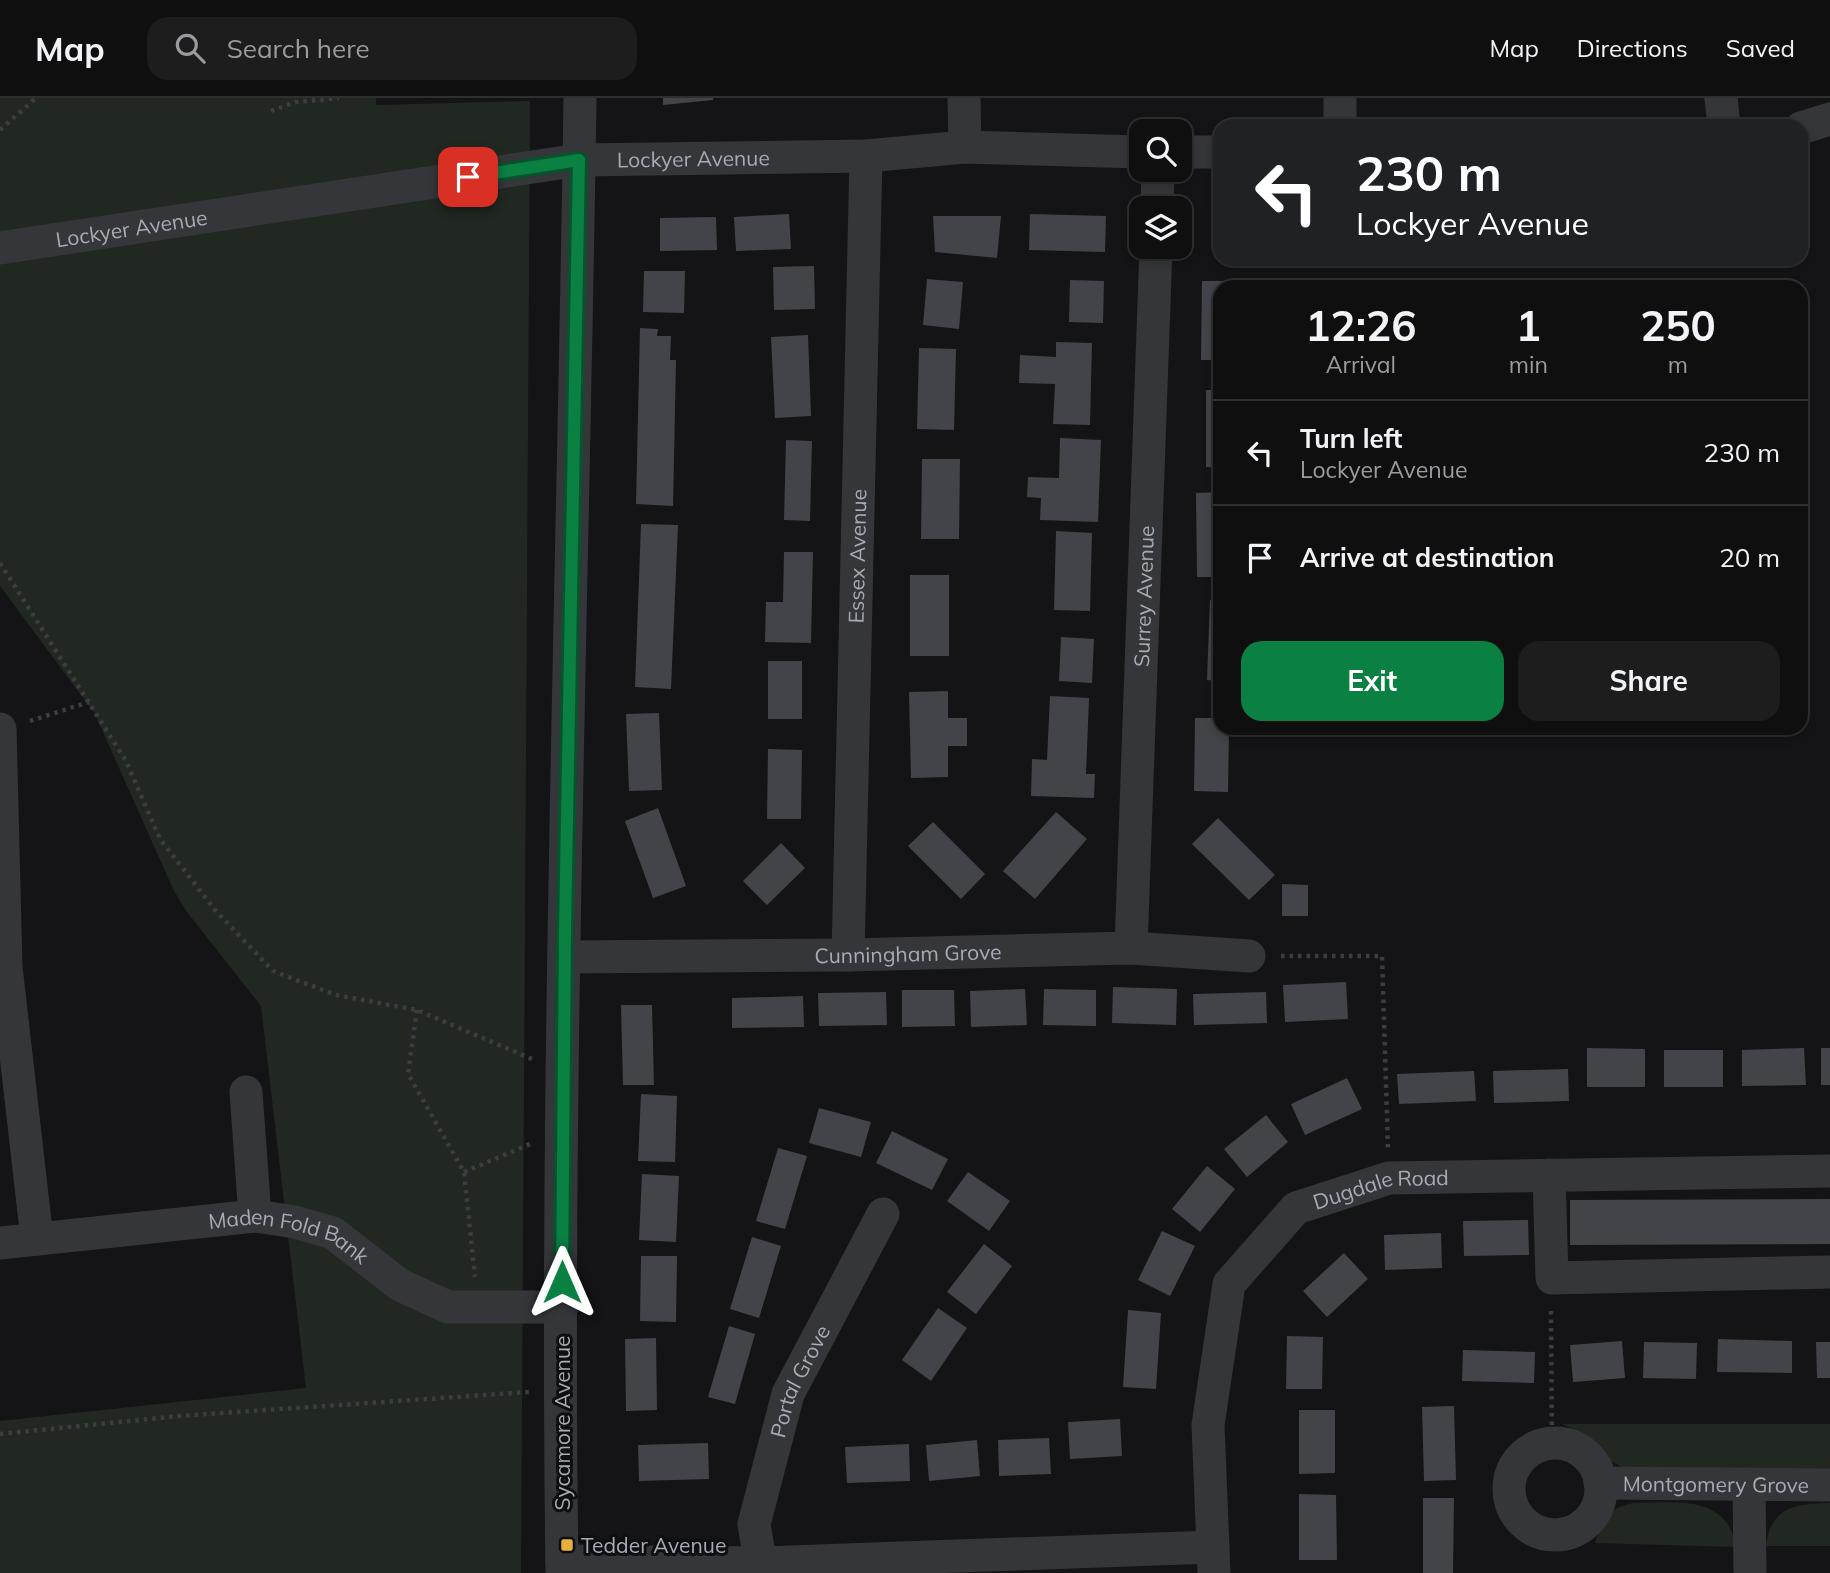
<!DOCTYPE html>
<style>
body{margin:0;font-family:Mulish,sans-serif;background:#1d1d1e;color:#f1f3f6;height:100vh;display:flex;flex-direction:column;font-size:26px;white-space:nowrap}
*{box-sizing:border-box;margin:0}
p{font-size:23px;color:#9b9c9f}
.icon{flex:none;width:38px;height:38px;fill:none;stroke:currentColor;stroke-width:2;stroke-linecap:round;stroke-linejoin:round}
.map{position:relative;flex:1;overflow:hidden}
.sheet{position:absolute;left:1213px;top:182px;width:595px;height:455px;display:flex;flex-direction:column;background:#0f0f10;border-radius:21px;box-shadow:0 4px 10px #0003,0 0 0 2px #2f2f30}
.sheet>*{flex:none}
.hud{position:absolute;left:1213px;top:21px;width:595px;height:147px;border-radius:21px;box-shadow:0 4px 10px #0003,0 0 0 2px #2f2f30;background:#202124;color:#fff;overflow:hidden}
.tools{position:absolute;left:1129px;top:21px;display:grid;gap:14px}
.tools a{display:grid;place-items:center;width:63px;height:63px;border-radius:14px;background:#0f0f10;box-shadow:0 4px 10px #0003,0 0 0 2px #2f2f30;font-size:35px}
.pin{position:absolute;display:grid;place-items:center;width:60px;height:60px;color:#fff;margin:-30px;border-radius:14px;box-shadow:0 4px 10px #0006}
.me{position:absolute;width:77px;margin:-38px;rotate:0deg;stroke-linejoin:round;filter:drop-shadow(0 0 5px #0008)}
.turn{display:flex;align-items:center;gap:24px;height:147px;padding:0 28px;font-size:32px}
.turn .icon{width:91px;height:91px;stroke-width:2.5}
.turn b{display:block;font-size:49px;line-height:60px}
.eta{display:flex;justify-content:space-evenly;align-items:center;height:119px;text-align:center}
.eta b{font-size:42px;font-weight:700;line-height:49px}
.button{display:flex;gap:14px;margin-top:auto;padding:14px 28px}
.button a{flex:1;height:80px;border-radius:21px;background:#0b8043;color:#fff;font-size:28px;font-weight:700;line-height:80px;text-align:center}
.button a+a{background:#1d1d1e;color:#f1f3f6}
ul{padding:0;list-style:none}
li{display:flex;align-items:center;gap:21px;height:105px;padding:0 28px;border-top:2px solid #2f2f30}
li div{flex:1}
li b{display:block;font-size:26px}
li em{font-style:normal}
header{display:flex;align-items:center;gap:42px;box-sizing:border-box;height:98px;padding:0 35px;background:#0f0f10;border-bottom:2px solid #2f2f30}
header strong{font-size:33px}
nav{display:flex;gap:38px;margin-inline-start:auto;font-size:24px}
.search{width:490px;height:63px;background:#1d1d1e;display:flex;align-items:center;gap:18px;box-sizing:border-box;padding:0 24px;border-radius:21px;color:#9b9c9f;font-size:26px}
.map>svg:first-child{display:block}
.green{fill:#212822}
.building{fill:#434449}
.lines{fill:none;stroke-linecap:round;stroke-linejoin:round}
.path{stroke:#3c3d41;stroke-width:4.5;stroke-dasharray:3.5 5;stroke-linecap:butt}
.minor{stroke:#35363a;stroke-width:33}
.route-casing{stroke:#07532c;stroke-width:18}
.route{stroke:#0b8043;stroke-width:12}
.poi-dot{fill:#e5b03d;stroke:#0f0f11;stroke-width:2.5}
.labels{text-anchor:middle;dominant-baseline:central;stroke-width:6;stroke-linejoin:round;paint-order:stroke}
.street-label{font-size:21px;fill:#a7abb5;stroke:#0f0f11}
.poi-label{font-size:21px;fill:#a7abb5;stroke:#0f0f11;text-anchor:start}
</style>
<header>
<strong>Map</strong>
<div class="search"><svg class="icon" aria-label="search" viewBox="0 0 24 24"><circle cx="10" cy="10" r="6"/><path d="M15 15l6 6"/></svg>Search here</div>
<nav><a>Map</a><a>Directions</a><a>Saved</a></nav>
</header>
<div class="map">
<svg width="1830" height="1475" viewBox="0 0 1830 1475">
<rect width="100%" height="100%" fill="#141416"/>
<!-- green -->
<path class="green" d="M0,0H376V7L530,3L521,1475H0V1323L306,1290L261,908L187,814L174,793L95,616L0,488Z
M1562,1326H1830V1371L1624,1370L1605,1360L1584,1336Z
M1633,1405C1674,1405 1727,1395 1736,1449L1595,1445C1603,1422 1607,1411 1633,1405Z
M1830,1405V1448H1766C1771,1408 1795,1406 1830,1405Z"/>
<!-- building -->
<path class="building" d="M663,0H713V2L663,7Z
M789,116L791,151L736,153L734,119Z
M1030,116L1106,118L1105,154L1029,152Z
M933,118H1001L997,160L935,154Z
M716,119L717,152L660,153V120Z
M814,168L815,211L774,212L773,169Z
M644,173H685L684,215L643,214Z
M927,181L963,184L959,231L923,227Z
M1070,182L1104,183L1103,225L1069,224Z
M1202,183H1237V189H1220V262H1201Z
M640,230L658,231L657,238H671L670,262H676L673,408L636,406Z
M808,237L811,318L775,320L771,239Z
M1056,244L1092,245L1090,327L1053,326L1055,286L1019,285L1020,257L1056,259Z
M919,250L956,251L954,332L917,331Z
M1206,292H1220V369H1206Z
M1060,340L1101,342L1098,424L1040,422L1041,400L1027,399L1028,379L1059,380Z
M786,342L812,343L810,423L784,422Z
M922,361H960L959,441H921Z
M1220,394V479H1197L1196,395Z
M641,426L678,427L671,591L635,589Z
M1056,433L1092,435L1090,513L1054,512Z
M784,454H813L811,545L765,544L766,504H783Z
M910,477H949V558H910Z
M1210,502L1220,503V583L1207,582Z
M1061,539L1094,541L1092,585L1059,583Z
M768,563H802V621H768Z
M948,593V620H967V648H948V679L911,680L909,594Z
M1050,598L1089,600L1086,676H1095L1094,700L1031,698L1032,661L1047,662Z
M659,615L662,692L629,693L626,616Z
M1195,620H1220V630H1229L1228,694L1194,693Z
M768,651L802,652L801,721H767Z
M658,710L686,788L653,800L625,723Z
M1056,714L1087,741L1035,801L1003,773Z
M1218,720L1275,777L1249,802L1192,746Z
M933,724L985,776L961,801L908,748Z
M781,745L805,770L767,807L743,783Z
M1282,786L1308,787V818H1282Z
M1346,884L1348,921L1285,924L1283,887Z
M1113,889L1177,891L1176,927L1112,925Z
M1025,891L1027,927L971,929L970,893Z
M1044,891L1096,892V928L1043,927Z
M902,892H954L955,928L902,929Z
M886,894L887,927L819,928L818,895Z
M1266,894L1267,925L1194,927L1193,896Z
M803,898L804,929L732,930V900Z
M621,907H652L654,987H623Z
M1587,950L1645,951V989H1587Z
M1804,950L1806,987L1742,988V952Z
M1821,950H1830V987H1821Z
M1664,952H1723V989H1664Z
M1568,971L1569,1003L1494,1005L1493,973Z
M1474,973L1476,1003L1399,1006L1397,976Z
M1347,980L1362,1011L1305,1037L1291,1006Z
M641,996L677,998L675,1064L638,1063Z
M819,1010L871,1024L861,1059L809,1045Z
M1266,1017L1288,1044L1247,1079L1224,1051Z
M892,1033L948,1061L932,1092L876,1065Z
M778,1050L807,1058L785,1131L756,1123Z
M1207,1068L1235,1091L1200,1134L1172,1111Z
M968,1074L1010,1103L989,1133L947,1103Z
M642,1076L679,1078L676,1144L639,1142Z
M1830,1101V1146L1570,1147V1102Z
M1528,1122L1529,1157L1464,1158L1463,1123Z
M1162,1133L1195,1148L1170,1198L1138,1182Z
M1441,1135L1442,1170L1385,1172L1384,1137Z
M752,1139L781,1148L759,1220L730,1211Z
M984,1146L1012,1168L976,1216L947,1194Z
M1344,1155L1368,1181L1327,1219L1303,1193Z
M641,1158H677L676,1224L640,1223Z
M938,1210L967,1230L931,1283L902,1262Z
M1128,1212L1161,1215L1156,1291L1123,1289Z
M729,1228L755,1236L735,1306L708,1299Z
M1287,1238L1323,1239L1322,1291H1286Z
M656,1240L657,1312L626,1313L625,1241Z
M1718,1241L1792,1243V1275L1717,1274Z
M1622,1243L1625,1280L1573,1284L1570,1247Z
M1644,1244L1697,1245L1696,1281L1643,1280Z
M1816,1244H1830V1280H1817Z
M1463,1252L1535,1254L1534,1285L1462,1283Z
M1454,1308L1456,1382L1424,1383L1422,1309Z
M1299,1312H1335V1375L1299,1376Z
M1120,1321L1122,1358L1070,1361L1068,1324Z
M1049,1340L1051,1376L999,1378L998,1342Z
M977,1342L980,1378L929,1383L926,1347Z
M708,1345L709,1381L639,1383L638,1347Z
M909,1346L910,1383L847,1385L845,1349Z
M1299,1396L1336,1397L1337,1462H1299Z
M1423,1400H1454L1453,1475H1423Z"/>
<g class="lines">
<!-- path -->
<path class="path" d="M271,13L295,4L339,0
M0,32L36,0
M0,465L126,663L160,741L215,812L273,873L336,897L417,912L532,961
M30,623L89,604
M1281,858H1382L1388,1050
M417,912L408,976L464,1074L475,1179
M464,1074L530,1046
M1551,1213L1552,1345
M0,1336L179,1318L529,1294"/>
<!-- minor -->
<g class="minor">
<path d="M964,0L965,49"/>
<path d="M1721,0L1724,28"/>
<path d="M1340,28V0"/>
<path d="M1801,30L1830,21"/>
<path d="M1180,54H1220"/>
<path d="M1157,110L1158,72"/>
<path id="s1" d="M0,150L579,62L866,58L965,49L1141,54"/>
<path d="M0,631L6,869L37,1141"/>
<path id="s2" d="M1131,850L1156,149"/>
<path id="s3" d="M848,857L866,58"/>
<path id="s4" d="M565,859L848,857L1131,850L1249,858"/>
<path d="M246,994L255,1118"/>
<path d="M1549,1077L1552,1180L1830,1174"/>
<path id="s5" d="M0,1145L255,1118L295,1124L333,1135L400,1187L448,1209H562"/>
<circle cx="1555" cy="1391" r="46"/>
<path id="s6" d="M1600,1385L1830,1387"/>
<path d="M1749,1388L1750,1475"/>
<path d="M562,1463L759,1465L1213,1449"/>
<path d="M562,1475C555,983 573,491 580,0"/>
<path id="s7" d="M762,1475L754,1426L788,1296L883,1116"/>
<path id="s8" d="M1214,1475L1208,1327L1229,1186L1296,1110L1389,1080L1830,1073"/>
</g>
</g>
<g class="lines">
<!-- route casing -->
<g class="route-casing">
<path id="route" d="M468,79L579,62L565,831L562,1184"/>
</g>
<!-- route -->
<use href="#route" class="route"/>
</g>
<!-- markers -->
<rect class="poi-dot" x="560" y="1440" width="14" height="14" rx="3.5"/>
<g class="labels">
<!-- street labels -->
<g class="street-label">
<text stroke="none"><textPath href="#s1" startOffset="700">Lockyer Avenue</textPath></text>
<text stroke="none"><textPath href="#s1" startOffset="133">Lockyer Avenue</textPath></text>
<text stroke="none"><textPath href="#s3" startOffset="399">Essex Avenue</textPath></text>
<text stroke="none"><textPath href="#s2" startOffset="352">Surrey Avenue</textPath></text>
<text stroke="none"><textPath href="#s4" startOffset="343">Cunningham Grove</textPath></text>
<text stroke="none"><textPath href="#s8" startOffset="480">Dugdale Road</textPath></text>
<text stroke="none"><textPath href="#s5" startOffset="294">Maden Fold Bank</textPath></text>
<text stroke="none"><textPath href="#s7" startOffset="200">Portal Grove</textPath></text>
<text transform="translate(562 1325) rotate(-90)">Sycamore Avenue</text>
<text stroke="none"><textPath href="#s6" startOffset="116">Montgomery Grove</textPath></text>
</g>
<!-- poi labels -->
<g class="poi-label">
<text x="581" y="1447">Tedder Avenue</text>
</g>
</g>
</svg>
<div class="tools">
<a><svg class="icon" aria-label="search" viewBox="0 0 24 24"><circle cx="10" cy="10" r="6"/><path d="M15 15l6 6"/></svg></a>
<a><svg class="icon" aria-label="layers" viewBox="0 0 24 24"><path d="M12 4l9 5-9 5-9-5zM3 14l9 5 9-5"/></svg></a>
</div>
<div class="pin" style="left:468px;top:79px;background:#d93025"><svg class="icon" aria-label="arrive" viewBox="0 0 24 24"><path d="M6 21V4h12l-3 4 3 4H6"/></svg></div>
<svg class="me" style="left:562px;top:1184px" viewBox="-20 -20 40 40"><path d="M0-17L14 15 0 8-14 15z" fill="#0b8043" stroke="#fff" stroke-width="4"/></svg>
<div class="hud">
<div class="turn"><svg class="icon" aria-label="left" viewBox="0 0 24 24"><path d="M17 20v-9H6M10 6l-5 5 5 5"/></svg><div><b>230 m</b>Lockyer Avenue</div></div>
</div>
<section class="sheet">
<div class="eta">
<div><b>12:26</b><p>Arrival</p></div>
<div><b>1</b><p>min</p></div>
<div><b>250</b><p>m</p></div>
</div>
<ul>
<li><svg class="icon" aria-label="left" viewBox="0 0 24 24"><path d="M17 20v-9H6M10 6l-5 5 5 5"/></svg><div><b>Turn left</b><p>Lockyer Avenue</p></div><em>230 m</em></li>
<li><svg class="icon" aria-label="arrive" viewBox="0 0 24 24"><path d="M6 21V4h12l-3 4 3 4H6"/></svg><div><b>Arrive at destination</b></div><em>20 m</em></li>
</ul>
<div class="button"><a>Exit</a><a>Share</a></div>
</section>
</div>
